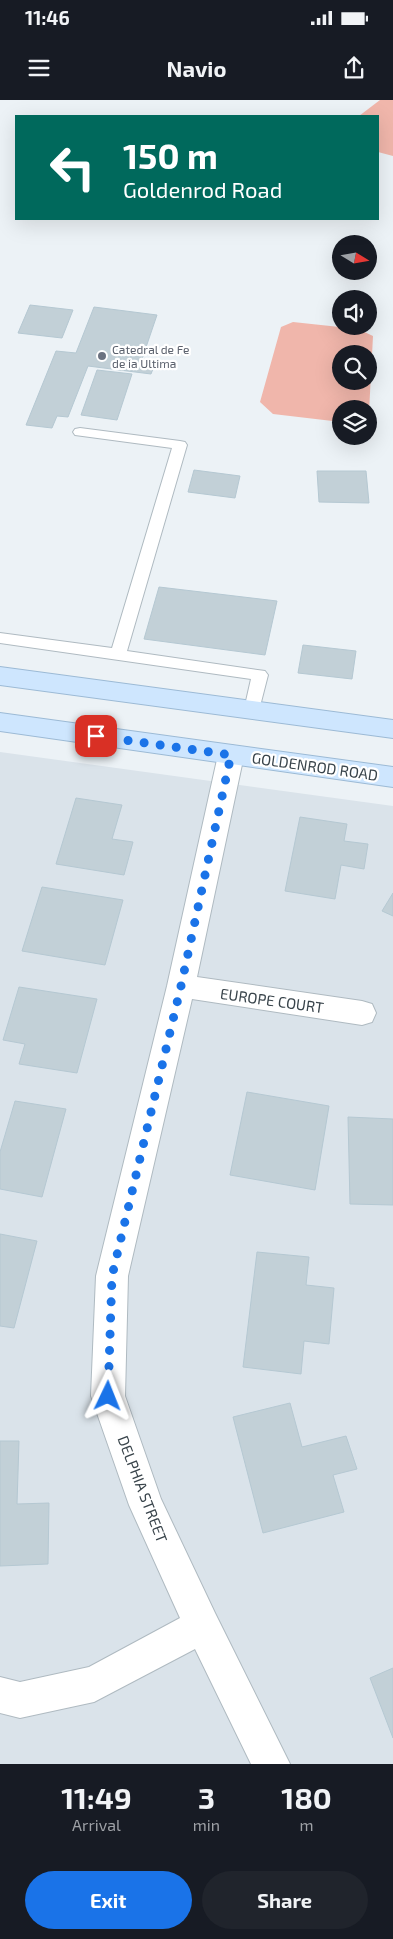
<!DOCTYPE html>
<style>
body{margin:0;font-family:"Exo 2",sans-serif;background:#20242c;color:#f1f3f6;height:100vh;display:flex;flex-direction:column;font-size:19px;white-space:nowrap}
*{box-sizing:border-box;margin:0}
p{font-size:16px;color:#9ea1a6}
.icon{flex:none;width:28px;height:28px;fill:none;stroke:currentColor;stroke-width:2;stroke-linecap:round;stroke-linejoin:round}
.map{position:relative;height:1664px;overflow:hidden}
.details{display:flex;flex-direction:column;background:#171b24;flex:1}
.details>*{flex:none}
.top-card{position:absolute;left:15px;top:15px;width:364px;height:105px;border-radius:0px;box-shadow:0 5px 20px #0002;background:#00695c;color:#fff;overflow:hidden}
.needle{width:32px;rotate:101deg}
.buttons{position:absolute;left:332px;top:135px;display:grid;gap:10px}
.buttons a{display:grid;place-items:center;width:45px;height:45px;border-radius:50%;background:#171b24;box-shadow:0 5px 20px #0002;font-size:25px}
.pin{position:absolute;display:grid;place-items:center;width:42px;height:42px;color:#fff;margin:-21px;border-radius:10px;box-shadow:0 2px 8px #0006}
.me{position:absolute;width:55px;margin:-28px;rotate:2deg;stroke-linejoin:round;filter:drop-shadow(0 0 4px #0008)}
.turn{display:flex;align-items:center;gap:18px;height:105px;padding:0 25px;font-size:22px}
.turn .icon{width:65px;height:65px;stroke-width:2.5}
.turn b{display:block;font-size:35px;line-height:42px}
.eta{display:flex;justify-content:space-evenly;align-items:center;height:85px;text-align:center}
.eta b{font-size:30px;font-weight:700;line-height:35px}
.primary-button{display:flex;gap:10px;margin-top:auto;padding:10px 25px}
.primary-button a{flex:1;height:58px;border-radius:30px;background:#1a73e8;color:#fff;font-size:20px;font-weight:700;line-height:58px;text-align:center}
.primary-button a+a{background:#20242c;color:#f1f3f6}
.status{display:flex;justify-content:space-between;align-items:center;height:35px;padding:0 25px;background:#171b24;direction:ltr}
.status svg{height:14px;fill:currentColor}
header{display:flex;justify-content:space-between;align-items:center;height:65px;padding:0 25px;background:#171b24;font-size:22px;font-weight:700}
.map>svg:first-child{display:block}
.residential{fill:#dae3ea}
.water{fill:#f0b6ab;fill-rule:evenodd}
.building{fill:#c2d0d7;stroke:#b5c8d2}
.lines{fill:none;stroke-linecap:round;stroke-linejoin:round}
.lane-casing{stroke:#afbac1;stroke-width:2}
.street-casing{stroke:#afbac1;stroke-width:2}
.secondary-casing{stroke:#9cbad5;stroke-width:2}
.lane{fill:#fff;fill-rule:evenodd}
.street{fill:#fff;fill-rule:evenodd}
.secondary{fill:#cee6fe;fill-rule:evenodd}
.route{stroke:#1a73e8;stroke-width:9;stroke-dasharray:0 16.2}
.worship-dot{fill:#6b7280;stroke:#fff;stroke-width:2}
.labels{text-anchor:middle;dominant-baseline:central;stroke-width:4.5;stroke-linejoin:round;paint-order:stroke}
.far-worship-label{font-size:12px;fill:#5b616d;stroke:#fff;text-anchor:start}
.street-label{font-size:15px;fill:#39444b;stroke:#fff}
</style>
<div class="status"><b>11:46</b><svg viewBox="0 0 49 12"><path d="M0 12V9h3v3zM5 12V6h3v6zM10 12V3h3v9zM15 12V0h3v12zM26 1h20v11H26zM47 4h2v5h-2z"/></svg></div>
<header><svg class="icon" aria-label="menu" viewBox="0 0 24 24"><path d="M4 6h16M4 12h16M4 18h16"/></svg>Navio<svg class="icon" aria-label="share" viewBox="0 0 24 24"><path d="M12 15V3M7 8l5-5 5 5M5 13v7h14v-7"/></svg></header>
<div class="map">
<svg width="393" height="1664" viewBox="0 0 393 1664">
<rect width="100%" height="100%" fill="#ecf2f6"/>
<!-- residential -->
<path class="residential" d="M0,652L393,706V1664H0Z"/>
<!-- water -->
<path class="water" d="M380,0H393V56L378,52V16H359Z
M293,222L358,229L373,236L369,312V309H341V322L273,314L260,302L281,227ZM341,254H369V281H341Z"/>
<!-- building -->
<path class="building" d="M30,205L73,210L62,238L18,233Z
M94,207L157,215L142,259L156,261L151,274L88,266L68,317L57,316L52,328L26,325L56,251L76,253Z
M97,270L132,274L117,320L81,315Z
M194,370L240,376L235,398L188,392Z
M317,371H366L369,403L319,402Z
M159,487L277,501L265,555L144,539Z
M303,545L356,551L352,579L298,573Z
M76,698L122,705L112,739L133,742L124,775L56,764Z
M300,717L347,724L344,741L368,744L364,769L341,765L335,799L285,791Z
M42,787L123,800L105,865L22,851Z
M393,793V816L382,811Z
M19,887L97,899L77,973L19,964L25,944L3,940Z
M247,992L329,1006L315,1090L230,1075Z
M15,1001L66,1009L42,1097L0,1089V1052Z
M348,1017L393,1019V1105L350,1104Z
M0,1134L37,1141L14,1228L0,1226Z
M257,1152L309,1157L306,1185L334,1188L329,1244L304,1241L301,1274L243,1267Z
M290,1303L302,1347L346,1336L357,1369L333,1375L344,1412L263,1433L233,1317Z
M0,1341H19L17,1404L49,1403L48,1464L0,1466Z
M393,1568V1638L370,1578Z"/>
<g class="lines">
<!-- lane casing -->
<g class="lane-casing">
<path id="lane" d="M80,328L180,341L185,342L187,345L127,551L265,571L268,575L258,614L252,616L246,614L244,610L251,579L0,543V533L112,548L172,348L75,335L73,332L75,329Z"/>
</g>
<!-- street casing -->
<g class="street-casing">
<path id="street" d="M231,645L240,648L244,655L197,877L362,901L372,904L376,913L372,922L362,925L192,899L128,1176L125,1296L161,1399L215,1513L290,1664H251L195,1549L94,1602L20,1618L0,1613V1577L20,1582L89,1567L180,1518L129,1405L91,1296L96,1176L167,886L218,655L222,648Z"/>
</g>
<!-- secondary casing -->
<g class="secondary-casing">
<path id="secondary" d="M0,567L393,620V638L0,585Z
M0,613L393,667V687L0,631Z"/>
</g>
<!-- lane -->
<use href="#lane" class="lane"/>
<!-- street -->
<use href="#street" class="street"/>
<!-- secondary -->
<use href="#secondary" class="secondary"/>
</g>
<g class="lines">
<!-- route -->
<path class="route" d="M96,636L231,655L181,886L112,1176L108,1296"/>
</g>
<!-- markers -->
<circle class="worship-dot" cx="102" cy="256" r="5"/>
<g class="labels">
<!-- far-worship labels -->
<g class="far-worship-label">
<text x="112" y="249">Catedral de Fe<tspan x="112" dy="14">de ia Ultima</tspan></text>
</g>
<!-- street labels -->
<g class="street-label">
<text transform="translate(315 666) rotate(8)">GOLDENROD ROAD</text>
<text transform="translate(272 900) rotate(8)">EUROPE COURT</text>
<text transform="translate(143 1389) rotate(69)">DELPHIA STREET</text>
</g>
</g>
</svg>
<div class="buttons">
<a><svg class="needle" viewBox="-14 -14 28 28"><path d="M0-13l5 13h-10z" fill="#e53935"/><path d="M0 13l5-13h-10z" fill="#9ea1a6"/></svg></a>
<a><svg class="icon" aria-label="sound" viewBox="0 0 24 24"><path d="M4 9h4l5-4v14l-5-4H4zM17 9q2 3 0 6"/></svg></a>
<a><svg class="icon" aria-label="search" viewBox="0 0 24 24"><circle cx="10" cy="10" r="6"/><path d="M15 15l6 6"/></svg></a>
<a><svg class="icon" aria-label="layers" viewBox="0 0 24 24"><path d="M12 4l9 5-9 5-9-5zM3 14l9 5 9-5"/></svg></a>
</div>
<div class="pin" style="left:96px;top:636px;background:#d93025"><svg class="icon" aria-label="arrive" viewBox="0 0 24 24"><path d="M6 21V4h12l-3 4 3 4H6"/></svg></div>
<svg class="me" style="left:108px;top:1296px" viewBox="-20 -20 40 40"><path d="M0-17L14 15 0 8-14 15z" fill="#1a73e8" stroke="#fff" stroke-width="4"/></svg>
<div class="top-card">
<div class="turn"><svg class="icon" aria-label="left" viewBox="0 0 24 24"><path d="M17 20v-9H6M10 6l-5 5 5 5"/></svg><div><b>150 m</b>Goldenrod Road</div></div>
</div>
</div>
<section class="details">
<div class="eta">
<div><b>11:49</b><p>Arrival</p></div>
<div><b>3</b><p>min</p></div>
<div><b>180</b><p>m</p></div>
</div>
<div class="primary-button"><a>Exit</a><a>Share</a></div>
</section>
